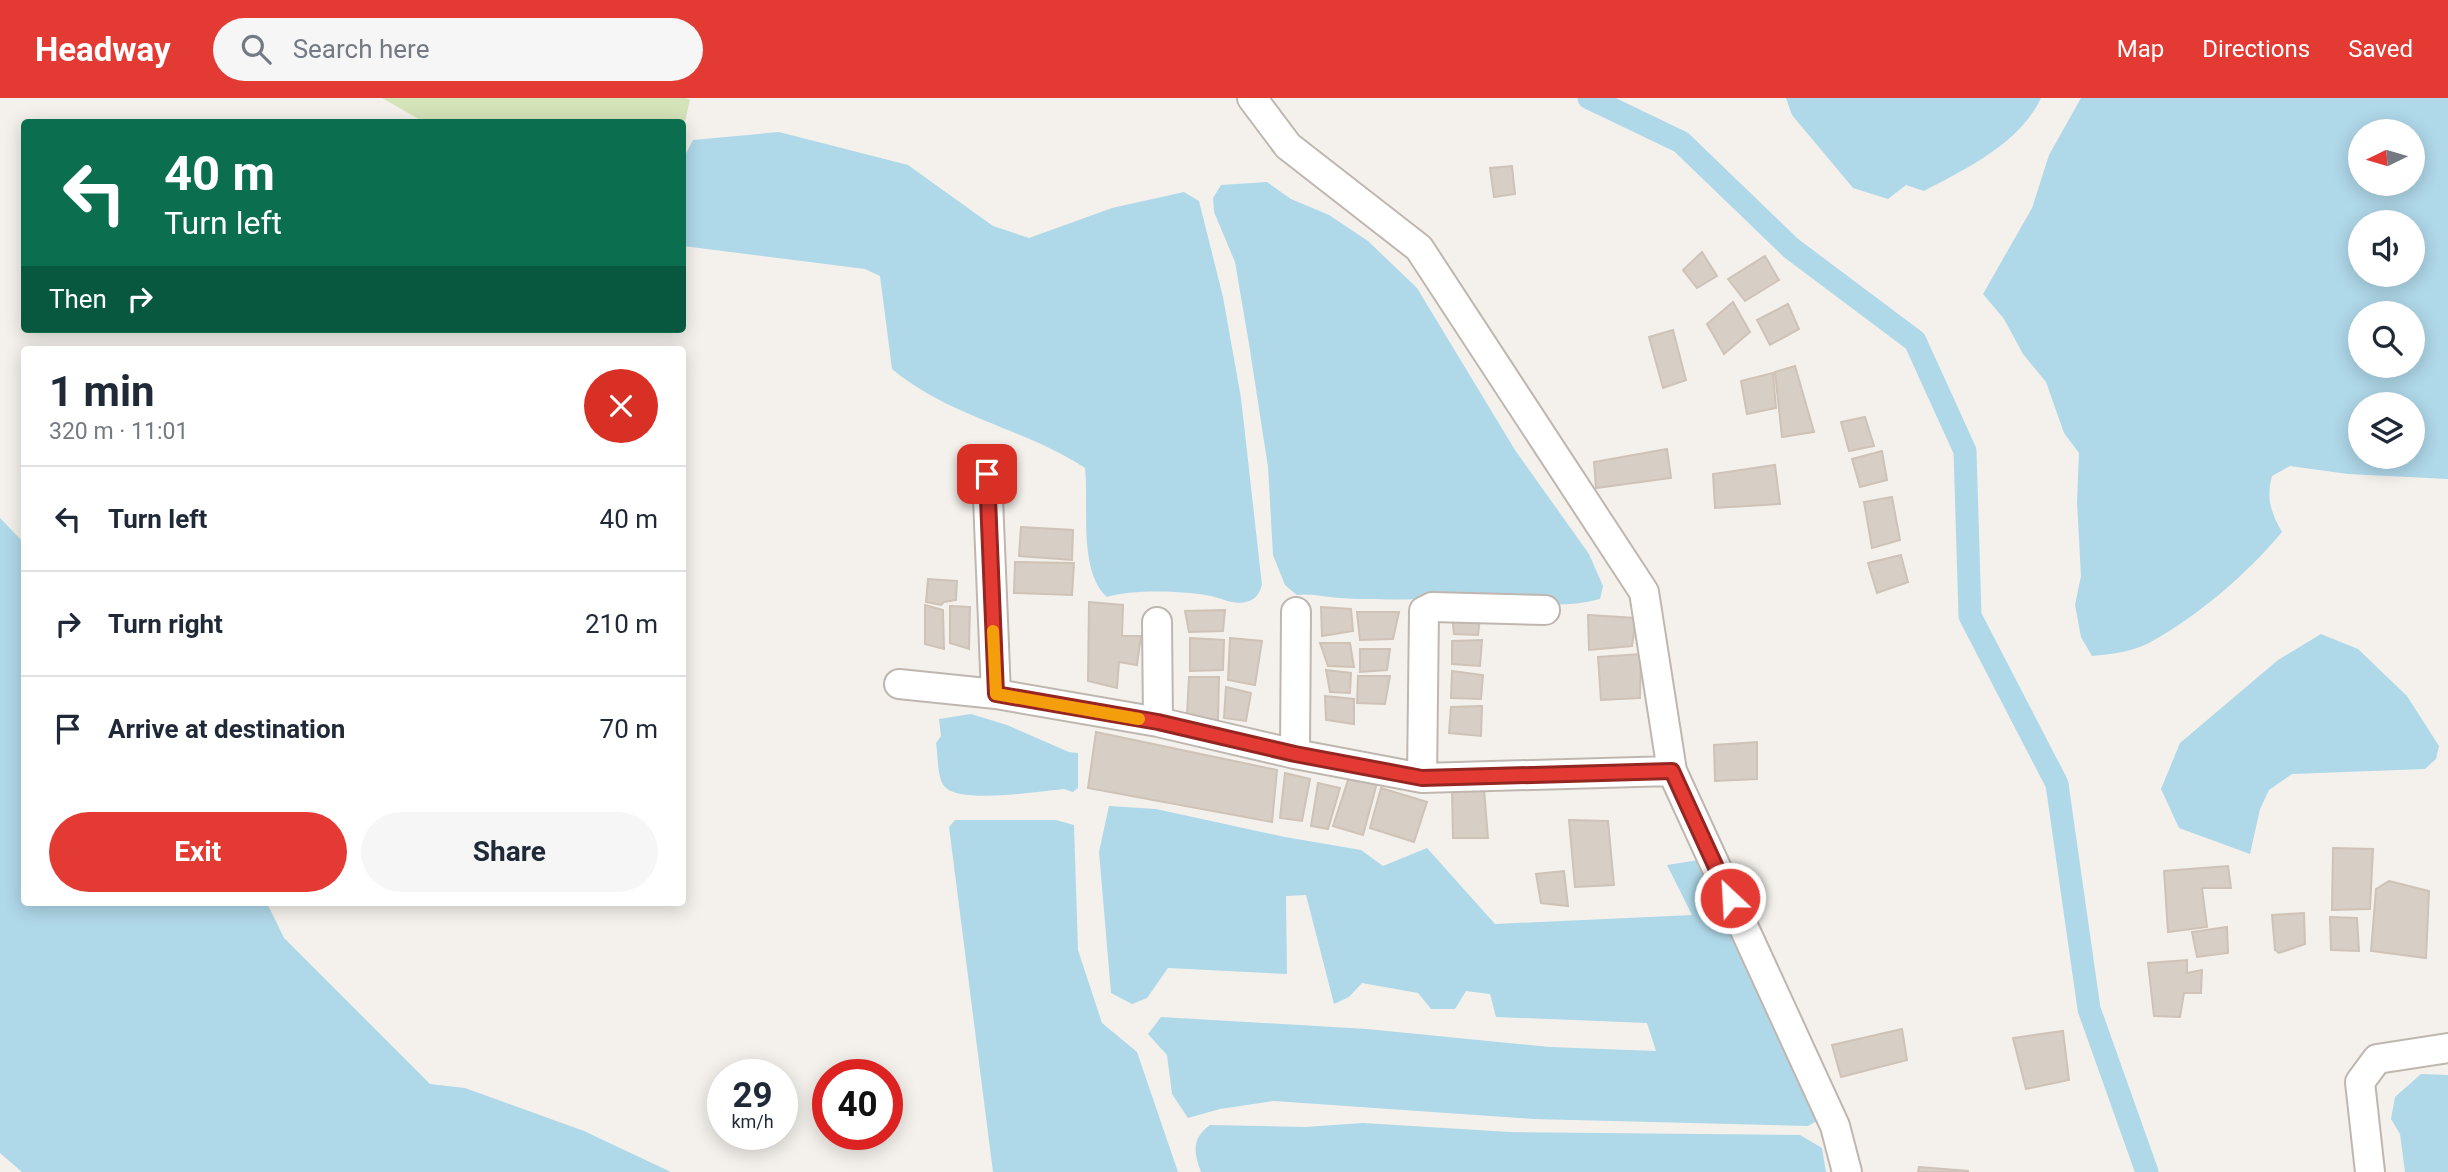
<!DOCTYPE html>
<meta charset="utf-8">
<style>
body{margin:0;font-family:Roboto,sans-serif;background:#f6f6f7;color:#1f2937;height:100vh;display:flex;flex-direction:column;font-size:26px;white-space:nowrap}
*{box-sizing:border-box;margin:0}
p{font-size:23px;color:#747a83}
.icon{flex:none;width:38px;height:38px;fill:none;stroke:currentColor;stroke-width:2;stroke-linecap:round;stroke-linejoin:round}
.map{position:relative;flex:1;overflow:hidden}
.side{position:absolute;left:21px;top:248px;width:665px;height:560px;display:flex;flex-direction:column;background:#fff;border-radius:7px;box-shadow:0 4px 18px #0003}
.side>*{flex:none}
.banner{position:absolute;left:21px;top:21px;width:665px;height:214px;border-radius:7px;box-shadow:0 4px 18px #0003;background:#0b6e4f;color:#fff;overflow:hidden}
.needle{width:46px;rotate:265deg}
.buttons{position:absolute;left:2348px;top:21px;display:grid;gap:14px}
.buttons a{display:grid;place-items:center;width:77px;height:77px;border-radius:50%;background:#fff;box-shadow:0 4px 18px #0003;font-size:35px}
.speed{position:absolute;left:707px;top:961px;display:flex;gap:14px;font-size:35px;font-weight:700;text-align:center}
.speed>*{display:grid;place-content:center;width:91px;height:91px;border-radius:50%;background:#fff;box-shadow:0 4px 18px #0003;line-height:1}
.speed small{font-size:18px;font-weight:400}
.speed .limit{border:10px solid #d22;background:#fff;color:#111}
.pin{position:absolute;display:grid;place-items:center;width:60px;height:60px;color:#fff;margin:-30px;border-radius:14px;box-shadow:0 4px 10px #0006}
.me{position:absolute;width:77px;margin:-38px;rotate:335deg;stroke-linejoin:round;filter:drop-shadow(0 0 5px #0008)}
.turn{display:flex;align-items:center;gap:24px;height:147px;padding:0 28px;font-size:32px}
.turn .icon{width:91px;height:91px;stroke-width:2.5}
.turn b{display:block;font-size:49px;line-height:60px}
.then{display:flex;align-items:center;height:66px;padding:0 28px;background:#0003;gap:14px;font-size:26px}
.round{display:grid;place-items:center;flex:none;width:74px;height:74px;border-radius:37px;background:#f6f6f7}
.summary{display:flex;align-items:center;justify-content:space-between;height:119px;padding:0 28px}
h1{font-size:42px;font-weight:700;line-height:52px}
.primary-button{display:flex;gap:14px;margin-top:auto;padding:14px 28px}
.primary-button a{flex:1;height:80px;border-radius:42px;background:#e33b34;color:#fff;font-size:28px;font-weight:700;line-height:80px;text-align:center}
.primary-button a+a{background:#f6f6f7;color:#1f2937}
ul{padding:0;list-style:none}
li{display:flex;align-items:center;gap:21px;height:105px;padding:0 28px;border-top:2px solid #e0e1e3}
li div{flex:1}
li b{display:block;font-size:26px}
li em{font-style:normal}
header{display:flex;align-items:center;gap:42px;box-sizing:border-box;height:98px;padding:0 35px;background:#e33b34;color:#fff}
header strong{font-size:33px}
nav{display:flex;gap:38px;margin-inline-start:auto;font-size:24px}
.search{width:490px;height:63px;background:#f6f6f7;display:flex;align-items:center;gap:18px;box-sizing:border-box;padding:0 24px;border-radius:38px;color:#747a83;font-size:26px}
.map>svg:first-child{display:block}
.green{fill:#d5e3b9}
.water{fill:#afd8e9;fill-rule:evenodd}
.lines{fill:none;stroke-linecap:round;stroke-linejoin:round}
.canal{stroke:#afd8e9;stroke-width:23}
.building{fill:#d7cec5;stroke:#cfc2b6;stroke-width:2}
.minor-casing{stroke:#bfb7af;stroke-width:32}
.minor{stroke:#fff;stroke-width:28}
.route-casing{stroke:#942622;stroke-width:18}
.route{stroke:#e33b34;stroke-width:12}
.slow{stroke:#f59e0b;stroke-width:12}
</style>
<header>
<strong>Headway</strong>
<div class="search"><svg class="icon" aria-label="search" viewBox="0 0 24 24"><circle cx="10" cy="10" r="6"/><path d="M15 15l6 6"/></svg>Search here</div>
<nav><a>Map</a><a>Directions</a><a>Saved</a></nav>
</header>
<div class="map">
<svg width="2448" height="1074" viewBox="0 0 2448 1074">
<rect width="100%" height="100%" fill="#f4f1ec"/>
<!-- green -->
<path class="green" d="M382,0H686L690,2L683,32L682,24H424Z"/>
<!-- water -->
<path class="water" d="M1786,0H2041C2019,46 1967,70 1924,93L1906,87L1888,101L1853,90L1792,17Z
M2081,0H2448V381L2348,376L2290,368L2272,378C2266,400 2271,415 2282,434C2246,477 2198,518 2149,545C2132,554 2111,556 2092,558L2081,539L2075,507L2081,478L2077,404L2079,355L2064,335L2046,284L2023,256L2004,221L1983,196L2032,110L2049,57ZM2361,33H2413V86H2361ZM2361,124H2413V177H2361ZM2361,215H2413V268H2361ZM2361,306H2413V359H2361Z
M779,34L908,67L993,128L1029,140L1112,110L1184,94L1199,103L1223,199L1241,300L1262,487C1260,494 1256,501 1249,503C1235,508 1224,501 1211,498C1183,493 1134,491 1107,499C1078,473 1089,408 1085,370C1024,330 949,319 892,271L880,178L865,171L683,148V61L693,42Z
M1267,84L1291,101L1329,117L1368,143L1417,190L1515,352L1589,456L1603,488L1600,501C1561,512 1520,503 1481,502C1434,500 1386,503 1340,500C1325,499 1312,495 1297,497L1285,487L1273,457L1268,369L1249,246L1235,164L1214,114L1213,100L1221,87Z
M0,420L24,445V805H267L284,840L430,986L465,990L584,1033L671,1074H22L0,1055Z
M2321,536L2358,551L2407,598L2439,648L2436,661L2425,671L2292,676L2269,692L2260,711L2250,756L2179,730L2161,691L2180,645L2278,562Z
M971,616L1007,627L1069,654L1078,655V690L1073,694L1064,691C1041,693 959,707 944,688C937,679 938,657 936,645L941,638L939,621Z
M1109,708L1156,711L1285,739L1361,752L1383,768L1427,750L1495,826L1692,817L1667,767L1699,762L1818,1010L1817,1023L1808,1028L1533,1021L1274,1003L1220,1011L1188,1020L1172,996L1167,957L1148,936L1161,919L1367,931L1550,949L1656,953L1647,925L1496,919L1490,896L1466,893L1455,911H1431L1418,895L1362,885L1349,899L1334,906L1306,797L1286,798L1287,876L1168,870L1147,900L1132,906L1111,895L1099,754Z
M955,722H1056L1074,727L1078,852L1102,925L1137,954L1178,1074H993L949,729Z
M2421,976L2448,977V1074H2405L2400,1036L2391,1021L2395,999Z
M1363,1025L1510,1034L1800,1037L1822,1050L1826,1074H1201C1193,1054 1192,1040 1210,1027L1305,1029Z"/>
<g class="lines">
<!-- canal -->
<path class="canal" d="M1589,0L1681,44L1791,150L1915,243L1965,353L1970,518L2057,686L2089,911L2147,1074"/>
</g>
<!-- building -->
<path class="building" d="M1512,68L1515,96L1494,99L1490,70Z
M1702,154L1717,178L1697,190L1683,172Z
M1765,158L1779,182L1745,203L1728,181Z
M1733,204L1750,234L1724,256L1707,226Z
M1788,206L1799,231L1770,247L1757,222Z
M1673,232L1686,282L1663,290L1649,239Z
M1795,268L1814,334L1782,339L1775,274Z
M1773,275L1776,310L1747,316L1741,283Z
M1865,319L1874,348L1849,353L1841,324Z
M1667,351L1671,380L1596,390L1594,364Z
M1882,353L1887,382L1860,389L1852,361Z
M1775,367L1780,406L1715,410L1713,376Z
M1892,399L1900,442L1872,450L1864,404Z
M1021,429L1073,432L1072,462L1019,458Z
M1901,457L1908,484L1877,495L1868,465Z
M1015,464L1074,465L1072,497L1014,495Z
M928,481L957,483L956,502L944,504L941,507L926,504Z
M1089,504L1123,507L1122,538H1141L1137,567L1119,564L1117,590L1088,583Z
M925,507L943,512L944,551L925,546Z
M950,508L970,509L969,551L950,545Z
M1321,509L1351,511L1353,533L1322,538Z
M1225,512L1223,533L1189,534L1185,513Z
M1357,514H1399L1393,541L1360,542Z
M1588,517L1636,520L1632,548L1589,552Z
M1452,518L1480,520L1478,537L1454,536Z
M1190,540L1224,542L1223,572L1190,573Z
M1230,540L1262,543L1255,587L1228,582Z
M1482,542L1480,568L1452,566V543Z
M1320,545H1350L1354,569L1328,568Z
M1360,551H1390L1387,572L1360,574Z
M1641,556L1640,600L1601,602L1598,559Z
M1326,572L1351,575L1350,595L1330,594Z
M1452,573L1483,577L1481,601L1451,600Z
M1358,578H1390L1385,606L1357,605Z
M1189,579H1219L1218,622L1187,617Z
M1226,589L1251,595L1246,623L1224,620Z
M1325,598L1354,601V626L1326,622Z
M1482,608L1481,638L1449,635L1451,609Z
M1096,634L1277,672L1272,724L1088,690Z
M1757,644V681L1715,683L1714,647Z
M1285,675L1310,681L1302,723L1280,720Z
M1349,679L1377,685L1363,737L1333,728Z
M1318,685L1340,690L1328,731L1311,728Z
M1381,690L1427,704L1414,744L1370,730Z
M1484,691L1488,740H1453L1452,694Z
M1569,722L1608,723L1614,787L1575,789Z
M2333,750L2373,751L2370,811L2332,812Z
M2228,768L2231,790H2202L2207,829L2168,834L2164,773Z
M1564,773L1568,808L1541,805L1536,776Z
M2389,783L2429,793L2426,860L2371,853L2376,791Z
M2304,815L2305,846L2279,855L2275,852L2272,817Z
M2330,819L2357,820L2359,853L2331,852Z
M2227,829L2228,855L2197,859L2192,834Z
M2187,862V875L2202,872L2201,895H2184L2180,919L2154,918L2148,865Z
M1902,931L1907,962L1841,979L1832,947Z
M2063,933L2069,982L2026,991L2013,940Z
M1919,1069L1968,1073V1074H1918Z"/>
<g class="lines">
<!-- minor casing -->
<g class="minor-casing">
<path id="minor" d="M1252,0L1288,48L1419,150L1644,494L1672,673L1835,1028L1847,1074
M987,376L996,596
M1157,524L1158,624
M899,586L996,596L1158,624L1295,656L1422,680L1672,673
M1295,656L1296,514
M1422,680L1424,513L1432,509L1545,512
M2370,1074L2360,984L2377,961L2448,950"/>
</g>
<!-- minor -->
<use href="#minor" class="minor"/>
</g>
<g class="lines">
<!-- route casing -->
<g class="route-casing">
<path id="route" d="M987,376L996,596L1158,624L1295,656L1422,680L1672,673L1730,800"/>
</g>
<!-- route -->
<use href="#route" class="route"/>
<!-- slow -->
<path class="slow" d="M993,533L996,596L1139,621"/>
</g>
</svg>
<div class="buttons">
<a><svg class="needle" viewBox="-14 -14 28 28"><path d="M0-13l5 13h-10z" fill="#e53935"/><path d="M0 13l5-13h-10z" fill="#747a83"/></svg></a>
<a><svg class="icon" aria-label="sound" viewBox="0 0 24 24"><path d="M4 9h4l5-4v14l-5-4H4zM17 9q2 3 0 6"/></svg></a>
<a><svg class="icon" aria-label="search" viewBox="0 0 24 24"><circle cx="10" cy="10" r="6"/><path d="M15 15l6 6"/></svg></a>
<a><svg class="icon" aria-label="layers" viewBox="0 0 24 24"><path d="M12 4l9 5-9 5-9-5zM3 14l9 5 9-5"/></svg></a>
</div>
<div class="speed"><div>29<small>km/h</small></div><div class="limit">40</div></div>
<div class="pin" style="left:987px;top:376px;background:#d93025"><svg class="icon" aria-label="arrive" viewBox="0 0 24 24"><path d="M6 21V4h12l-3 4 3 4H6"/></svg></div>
<svg class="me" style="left:1730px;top:800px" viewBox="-20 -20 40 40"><circle r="17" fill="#e33b34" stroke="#fff" stroke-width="3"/><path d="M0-11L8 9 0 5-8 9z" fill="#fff"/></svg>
<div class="banner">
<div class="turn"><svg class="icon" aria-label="left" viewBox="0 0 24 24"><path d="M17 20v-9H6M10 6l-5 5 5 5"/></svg><div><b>40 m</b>Turn left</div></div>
<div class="then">Then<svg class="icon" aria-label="right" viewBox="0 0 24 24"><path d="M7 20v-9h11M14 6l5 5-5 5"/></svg></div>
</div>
<section class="side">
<div class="summary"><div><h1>1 min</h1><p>320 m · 11:01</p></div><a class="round" style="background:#d93025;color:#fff"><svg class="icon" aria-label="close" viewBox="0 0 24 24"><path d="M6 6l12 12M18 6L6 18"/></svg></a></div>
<ul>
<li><svg class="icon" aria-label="left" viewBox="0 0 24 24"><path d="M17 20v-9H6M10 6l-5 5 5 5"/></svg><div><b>Turn left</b></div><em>40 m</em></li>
<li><svg class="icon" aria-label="right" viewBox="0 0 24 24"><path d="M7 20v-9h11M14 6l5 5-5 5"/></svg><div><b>Turn right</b></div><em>210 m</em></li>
<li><svg class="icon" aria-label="arrive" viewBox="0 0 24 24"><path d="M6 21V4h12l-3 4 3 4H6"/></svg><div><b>Arrive at destination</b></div><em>70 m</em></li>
</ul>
<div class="primary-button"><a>Exit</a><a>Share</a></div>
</section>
</div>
